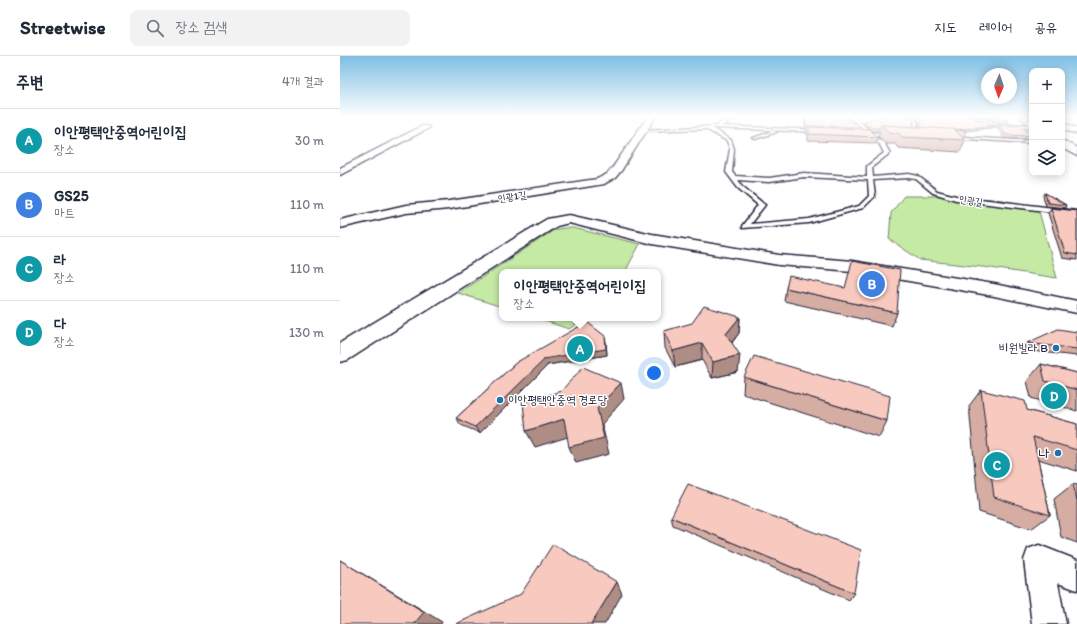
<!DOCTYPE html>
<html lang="ko">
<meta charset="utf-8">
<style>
body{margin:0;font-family:Itim,"Poor Story",sans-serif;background:#f2f2f3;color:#1f2937}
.controls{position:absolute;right:12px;top:12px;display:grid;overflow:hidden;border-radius:8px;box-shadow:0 2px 10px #0003}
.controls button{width:36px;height:36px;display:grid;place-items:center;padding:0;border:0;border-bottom:1px solid #e0e1e3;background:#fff;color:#1f2937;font:20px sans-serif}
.compass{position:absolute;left:641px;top:12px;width:36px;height:36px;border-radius:50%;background:#fff;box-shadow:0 2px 10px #0003;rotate:182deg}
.you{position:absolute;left:314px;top:317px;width:14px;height:14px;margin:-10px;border:3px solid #fff;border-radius:50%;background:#1a73e8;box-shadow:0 0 0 6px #1a73e833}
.badge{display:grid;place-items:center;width:26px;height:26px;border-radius:50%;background:#1f6fb2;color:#fff;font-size:13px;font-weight:700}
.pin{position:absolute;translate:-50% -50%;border:2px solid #fff;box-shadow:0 1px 4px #0006}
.popup{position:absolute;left:159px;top:213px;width:162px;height:52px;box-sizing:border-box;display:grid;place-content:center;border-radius:8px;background:#fff;filter:drop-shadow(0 1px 3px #0005);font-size:13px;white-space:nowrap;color:#747a83}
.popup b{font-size:15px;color:#1f2937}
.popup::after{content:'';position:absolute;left:50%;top:100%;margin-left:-8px;border:8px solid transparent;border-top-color:#fff}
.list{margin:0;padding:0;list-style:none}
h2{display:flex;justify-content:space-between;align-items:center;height:52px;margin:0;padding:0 16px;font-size:17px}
h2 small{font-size:13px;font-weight:400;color:#747a83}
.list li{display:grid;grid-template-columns:26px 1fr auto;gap:12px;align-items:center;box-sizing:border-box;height:64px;padding:0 16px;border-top:1px solid #e0e1e3}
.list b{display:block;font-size:15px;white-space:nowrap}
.list p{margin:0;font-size:13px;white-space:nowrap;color:#747a83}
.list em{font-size:13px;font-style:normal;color:#747a83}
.icon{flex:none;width:22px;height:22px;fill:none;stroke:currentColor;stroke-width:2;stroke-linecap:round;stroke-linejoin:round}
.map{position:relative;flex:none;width:737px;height:568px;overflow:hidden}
header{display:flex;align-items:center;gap:24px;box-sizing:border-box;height:56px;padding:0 20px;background:#fff;border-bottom:1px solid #e0e1e3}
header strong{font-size:19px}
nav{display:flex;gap:22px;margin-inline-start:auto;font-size:14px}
.search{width:280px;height:36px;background:#f2f2f3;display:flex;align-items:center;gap:10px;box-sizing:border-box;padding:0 14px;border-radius:8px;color:#747a83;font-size:15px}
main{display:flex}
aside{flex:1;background:#fff}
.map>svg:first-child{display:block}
.green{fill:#c5eaa4;stroke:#748670}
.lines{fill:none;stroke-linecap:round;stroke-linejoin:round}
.service-casing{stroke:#22223b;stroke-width:3}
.minor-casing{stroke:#22223b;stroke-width:3}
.tertiary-casing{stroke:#22223b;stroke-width:3}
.secondary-casing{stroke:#22223b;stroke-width:3}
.service{fill:#fff;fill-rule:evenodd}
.minor{fill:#fff;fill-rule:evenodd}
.tertiary{fill:#fff;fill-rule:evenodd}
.secondary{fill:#fff;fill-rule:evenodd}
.wall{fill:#d5ada3;stroke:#22223b}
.shaded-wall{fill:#ae8d85;stroke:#22223b}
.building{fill:#f8c9be;stroke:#22223b}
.poi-dot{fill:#1f6fb2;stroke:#fff;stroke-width:1.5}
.labels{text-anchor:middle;stroke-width:3;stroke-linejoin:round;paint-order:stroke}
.far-street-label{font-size:10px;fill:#22223b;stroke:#fff}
.poi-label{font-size:12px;fill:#22223b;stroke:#fff;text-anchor:end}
.near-poi-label{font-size:14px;fill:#22223b;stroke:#fff;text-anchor:end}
</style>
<header>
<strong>Streetwise</strong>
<div class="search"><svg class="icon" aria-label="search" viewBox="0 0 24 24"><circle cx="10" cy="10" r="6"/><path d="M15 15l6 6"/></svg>장소 검색</div>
<nav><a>지도</a><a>레이어</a><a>공유</a></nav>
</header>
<main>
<aside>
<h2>주변<small>4개 결과</small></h2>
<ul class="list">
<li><span class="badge" style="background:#0f9aa8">A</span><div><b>이안평택안중역어린이집</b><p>장소</p></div><em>30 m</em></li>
<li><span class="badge" style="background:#3f7fe0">B</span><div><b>GS25</b><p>마트</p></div><em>110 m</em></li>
<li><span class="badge" style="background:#0f9aa8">C</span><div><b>라</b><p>장소</p></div><em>110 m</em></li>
<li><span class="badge" style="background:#0f9aa8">D</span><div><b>다</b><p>장소</p></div><em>130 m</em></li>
</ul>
</aside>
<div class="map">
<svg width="737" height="568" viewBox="0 0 737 568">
<rect width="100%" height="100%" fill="#fff"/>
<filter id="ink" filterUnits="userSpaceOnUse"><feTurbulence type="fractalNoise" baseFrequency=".025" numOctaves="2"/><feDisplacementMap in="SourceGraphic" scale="8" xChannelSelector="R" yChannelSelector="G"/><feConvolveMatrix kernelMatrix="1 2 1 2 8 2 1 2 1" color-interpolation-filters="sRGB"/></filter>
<g filter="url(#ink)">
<g class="green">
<path d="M 564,140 L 613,140 L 664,144 L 699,155 L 717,222 L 651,212 L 580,204 L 549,183 L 551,157 Z"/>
<path d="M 223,172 L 233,172 L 300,188 L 285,216 L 162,216 L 162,251 L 118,237 L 214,174 Z"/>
<path d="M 196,262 L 245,262 L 229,273 Z"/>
</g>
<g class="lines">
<defs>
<g id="service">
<path d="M 395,60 L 401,60 L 381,70 L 480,74 L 482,75 L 480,76 L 372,72 L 391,84 L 394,93 L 392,116 L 395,120 L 429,122 L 464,117 L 527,121 L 527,110 L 544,97 L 540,89 L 529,79 L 518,78 L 518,76 L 525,76 L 508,60 L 513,60 L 531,76 L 554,78 L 552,79 L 534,79 L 544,87 L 550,97 L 532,111 L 533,121 L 569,118 L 578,120 L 597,135 L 616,140 L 737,155 L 737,159 L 616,144 L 593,137 L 576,123 L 569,122 L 533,124 L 535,140 L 523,152 L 469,167 L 402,172 L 402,170 L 418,149 L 398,132 L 386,116 L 390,93 L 387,85 L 366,73 L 304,75 L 302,74 L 378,70 L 378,68 ZM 464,121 L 528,124 L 529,140 L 519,150 L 469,163 L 410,168 L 425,149 L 402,130 L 398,124 L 429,126 Z"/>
<path d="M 568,60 L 572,60 L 578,67 L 577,70 L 584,80 L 580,80 L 573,70 L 575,68 Z"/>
<path d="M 628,60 L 634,60 L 660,68 L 692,69 L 692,71 C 670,72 647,72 628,60 Z"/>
<path d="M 433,75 L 437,76 L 415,83 L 413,82 Z"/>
<path d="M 608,80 L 692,85 L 692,87 L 610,82 Z"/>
</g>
<g id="minor">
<path d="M 308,60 L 316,60 L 281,115 L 275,122 L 264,128 L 109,153 L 66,157 L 0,172 L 0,164 L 66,149 L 109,145 L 257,123 L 267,118 L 273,111 Z"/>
<path d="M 82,70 L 88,70 L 89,72 L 0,119 L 0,112 Z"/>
<path d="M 699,489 L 737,504 L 737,534 L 718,527 L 726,568 L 692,568 L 684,504 L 688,493 Z"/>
</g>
<g id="tertiary">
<path d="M 679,60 L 689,60 L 692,63 L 692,70 L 689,69 Z"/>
<path d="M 722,84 L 737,92 L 737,100 L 722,92 Z"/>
<path d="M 229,159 L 312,178 L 439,199 L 512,205 L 654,228 L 737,245 L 737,257 L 654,240 L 512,215 L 439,209 L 312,188 L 229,167 L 217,170 L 8,304 L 0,306 L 0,287 L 207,163 Z"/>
</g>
<g id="secondary">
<path d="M 684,60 L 692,60 L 692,64 L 685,62 Z"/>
<path d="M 722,67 L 737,72 L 737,78 L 722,73 Z"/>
</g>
</defs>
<use href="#service" class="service-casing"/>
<use href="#minor" class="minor-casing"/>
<use href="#tertiary" class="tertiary-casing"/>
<use href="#secondary" class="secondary-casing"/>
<use href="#service" class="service"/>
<use href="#minor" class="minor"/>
<use href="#tertiary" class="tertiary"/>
<use href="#secondary" class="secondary"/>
</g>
<g class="wall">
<path d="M 464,60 L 497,60 L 521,71 L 521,73 L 538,81 L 536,87 L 468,85 L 468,78 L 466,78 L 467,72 L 465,72 Z"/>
<path d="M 574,60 L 631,60 L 656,71 L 626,75 L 623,82 L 625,84 L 620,96 L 558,92 L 555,88 L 546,88 L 538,80 L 540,75 L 532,75 L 523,67 L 524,65 L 573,68 L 575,71 L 580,71 L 579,70 L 580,67 Z"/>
<path d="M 640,60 L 659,60 L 668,64 L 667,67 L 660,67 Z"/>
<path d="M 659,69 L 692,79 L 692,83 L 664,82 L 658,72 Z"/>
<path d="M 705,137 L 726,149 L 725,152 L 706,150 L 703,140 Z"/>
<path d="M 711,152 L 737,155 L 737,204 L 722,202 L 708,157 Z"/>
<path d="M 446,232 L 557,257 L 552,270 L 444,245 Z"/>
<path d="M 400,261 L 399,277 L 392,287 L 398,316 L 372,322 L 362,304 L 335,311 L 325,292 L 324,275 Z"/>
<path d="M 737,276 L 737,300 L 682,294 L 687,287 Z"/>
<path d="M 266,286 L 267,299 L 207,309 L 207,310 L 140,377 L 121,369 L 116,362 L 177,306 Z"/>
<path d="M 701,308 L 737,317 L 737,355 L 691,342 L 687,325 Z"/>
<path d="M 404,321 L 547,365 L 539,381 L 403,338 Z"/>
<path d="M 641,334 L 687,354 L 737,368 L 737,415 L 698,403 L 710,459 L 691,473 L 639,456 L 629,350 Z"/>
<path d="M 733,428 L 737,429 L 737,487 L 721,481 L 714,443 Z"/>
<path d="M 331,461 L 514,537 L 509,544 L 333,469 Z"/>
</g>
<g class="shaded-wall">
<path d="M 657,69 L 656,71 L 626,75 L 611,74 Z"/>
<path d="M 400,261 L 399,277 L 385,295 L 386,278 Z"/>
<path d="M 265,280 L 266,286 L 267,299 L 207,309 L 207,310 L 140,377 L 135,371 L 203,303 Z"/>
<path d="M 362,287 L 362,304 L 335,311 L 333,295 Z"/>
<path d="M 400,299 L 398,316 L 372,322 L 373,306 Z"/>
<path d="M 281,327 L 284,343 L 262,368 L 269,398 L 236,407 L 229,391 L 257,352 Z"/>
<path d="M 224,363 L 231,380 L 195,391 L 186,375 Z"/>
<path d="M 0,504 L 102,566 L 101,568 L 74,568 Z"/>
<path d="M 277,526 L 282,538 L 265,568 L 251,568 Z"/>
</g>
<g class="building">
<path d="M 465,60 L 497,60 L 514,67 L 516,67 L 521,71 L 466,70 Z"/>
<path d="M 543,60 L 569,60 L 574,65 L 573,68 L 575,71 L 541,69 L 540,72 L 532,72 L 524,65 Z"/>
<path d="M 577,60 L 631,60 L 636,63 L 657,69 L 613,74 L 583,72 L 580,68 L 581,64 Z"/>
<path d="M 649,60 L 659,60 L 668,64 L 661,64 Z"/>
<path d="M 541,69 L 626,74 L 615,74 L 625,84 L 562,81 L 558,77 L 549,76 Z"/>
<path d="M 659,69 L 680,70 L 692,79 L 692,80 L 666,79 Z"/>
<path d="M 467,71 L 529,73 L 538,81 L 469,78 L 469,71 Z"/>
<path d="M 705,137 L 726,149 L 708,147 Z"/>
<path d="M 711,152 L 737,155 L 737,199 L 725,197 Z"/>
<path d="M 512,205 L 560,214 L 557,257 L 446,232 L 449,220 L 505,232 Z"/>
<path d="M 364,250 L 400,261 L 386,278 L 400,299 L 373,306 L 362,287 L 333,295 L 324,275 L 352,267 Z"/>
<path d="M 247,266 L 265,280 L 266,293 L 203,303 L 204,304 L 135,371 L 116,362 L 177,306 Z"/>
<path d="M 718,273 L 737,276 L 737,293 L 687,287 Z"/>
<path d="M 414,300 L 550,340 L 547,365 L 404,321 Z"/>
<path d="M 701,308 L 737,317 L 737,334 L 705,325 Z"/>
<path d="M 243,311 L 281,327 L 257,352 L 264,382 L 229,391 L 224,363 L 186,375 L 183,347 L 221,335 Z"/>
<path d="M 641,334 L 685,345 L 687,354 L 737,368 L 737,394 L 693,381 L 710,459 L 654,441 Z"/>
<path d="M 348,428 L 521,494 L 514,537 L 331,461 Z"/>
<path d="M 733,428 L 737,429 L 737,444 Z"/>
<path d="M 213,488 L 277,526 L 251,568 L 116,568 L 181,538 Z"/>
<path d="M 0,504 L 84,556 L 74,568 L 0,568 Z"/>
</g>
</g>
<linearGradient id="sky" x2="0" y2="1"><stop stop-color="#7ebfe4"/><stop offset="0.43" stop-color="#fff"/><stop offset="1" stop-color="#fff" stop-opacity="0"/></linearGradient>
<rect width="737" height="140" fill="url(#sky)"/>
<g class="poi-dot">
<circle cx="716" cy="292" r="4"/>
<circle cx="160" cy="344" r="4"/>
<circle cx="718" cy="397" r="4"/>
</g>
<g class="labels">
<g class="far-street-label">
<text transform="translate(172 140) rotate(-8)" y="4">인광1길</text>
<text transform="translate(631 144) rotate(9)" y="4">인광길</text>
</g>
<g class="poi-label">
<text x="708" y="296">비원빌라 B</text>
<text x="168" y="348" text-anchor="start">이안평택안중역 경로당</text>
</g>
<g class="near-poi-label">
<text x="710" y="402">나</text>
</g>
</g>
</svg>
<div class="controls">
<button>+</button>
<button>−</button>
<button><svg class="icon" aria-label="layers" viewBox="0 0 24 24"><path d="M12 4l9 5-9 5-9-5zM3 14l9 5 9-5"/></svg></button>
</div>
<svg class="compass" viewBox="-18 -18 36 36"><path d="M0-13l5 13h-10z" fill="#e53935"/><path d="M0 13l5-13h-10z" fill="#747a83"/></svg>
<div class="you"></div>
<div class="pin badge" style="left:240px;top:293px;background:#0f9aa8">A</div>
<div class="popup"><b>이안평택안중역어린이집</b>장소</div>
<div class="pin badge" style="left:532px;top:228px;background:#3f7fe0">B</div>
<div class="pin badge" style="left:657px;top:409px;background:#0f9aa8">C</div>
<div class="pin badge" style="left:714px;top:340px;background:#0f9aa8">D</div>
</div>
</main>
